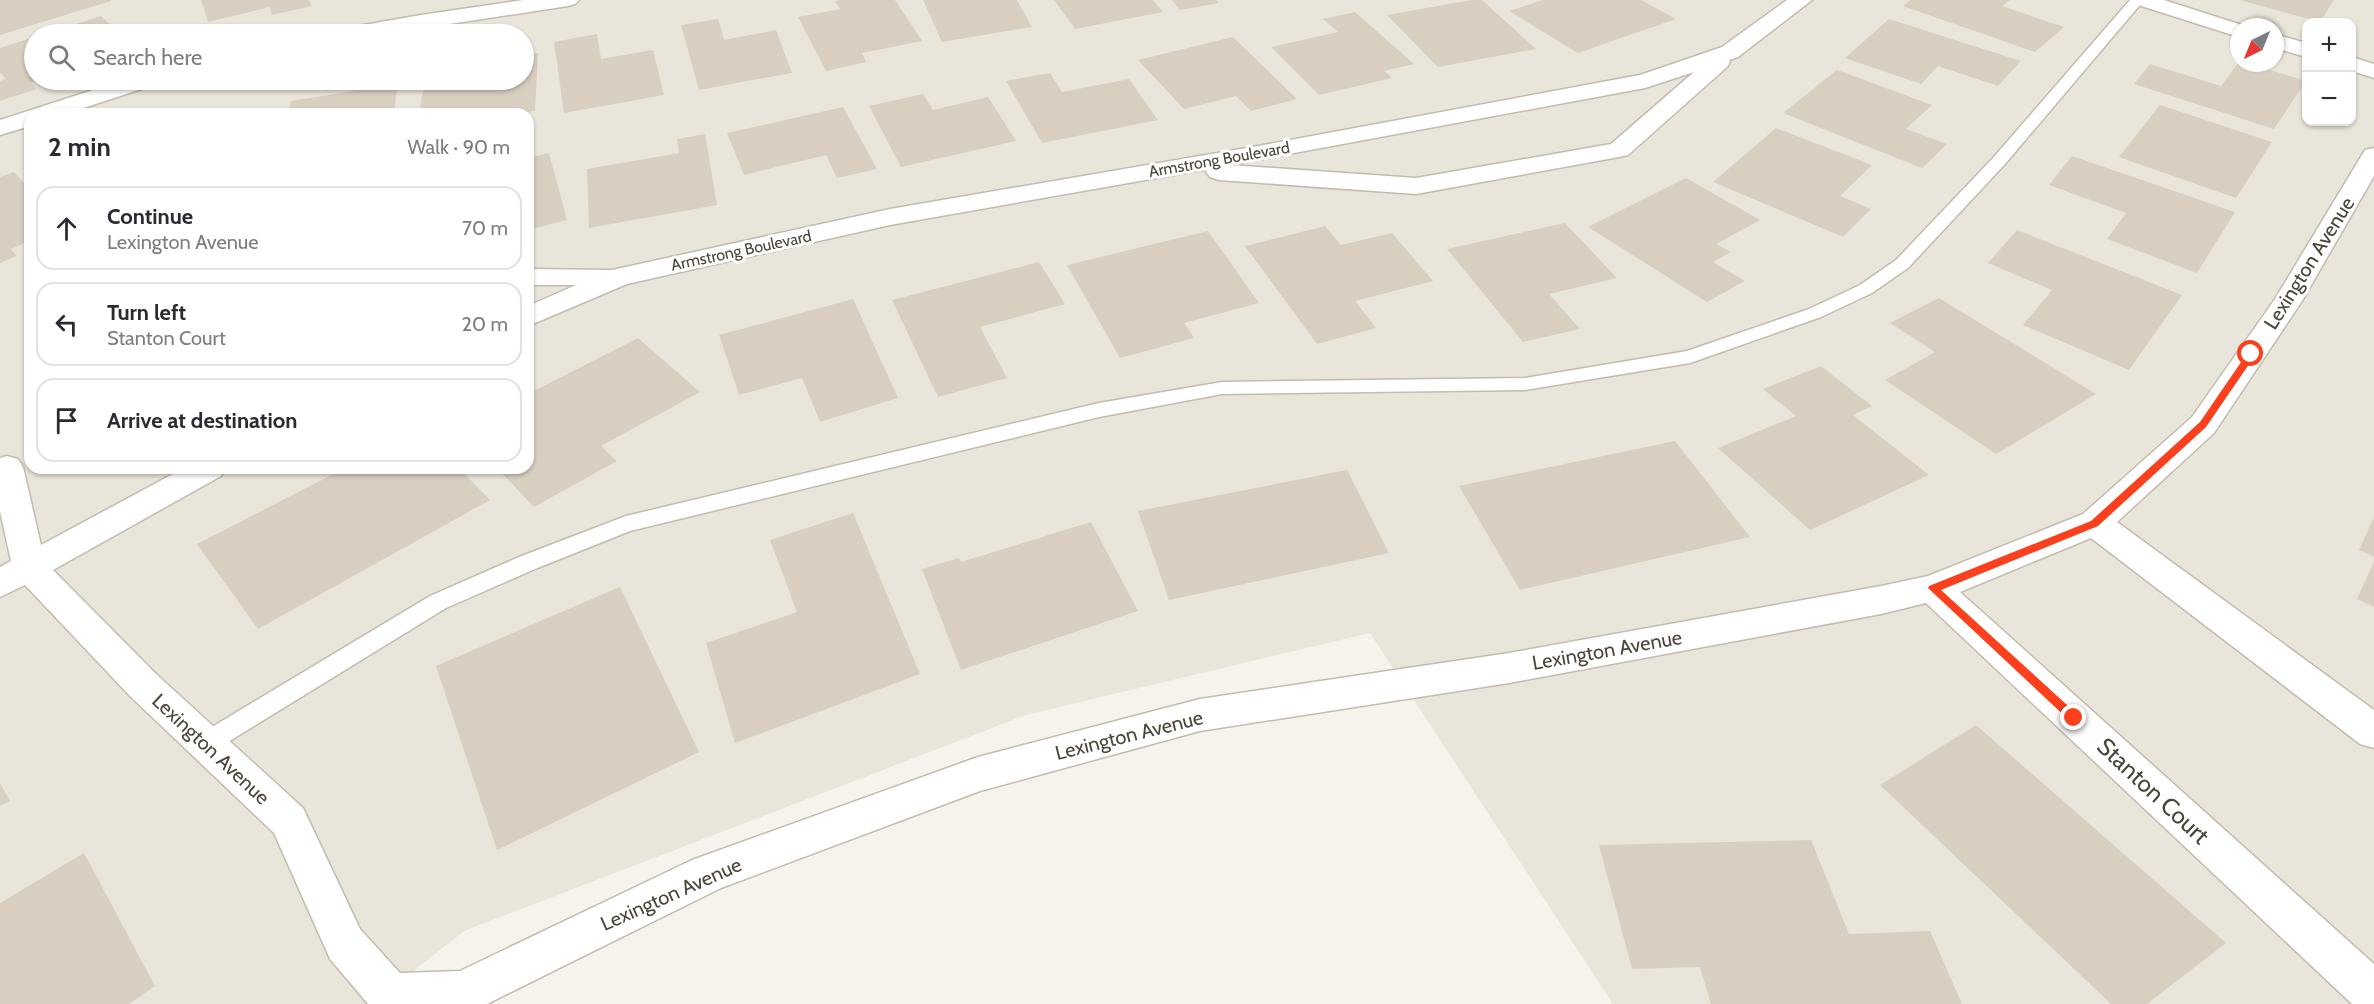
<!DOCTYPE html>
<meta charset="utf-8">
<style>
body{margin:0;font-family:Cabin,sans-serif;background:#f7f7f7;color:#2b2b33}
.controls{position:absolute;right:18px;top:18px;display:grid;overflow:hidden;border-radius:12px;box-shadow:0 2px 4px #0004}
.controls button{width:54px;height:54px;display:grid;place-items:center;padding:0;border:0;border-bottom:2px solid #e1e1e2;background:#fff;color:#2b2b33;font:30px sans-serif}
.compass{position:absolute;left:2230px;top:18px;width:54px;height:54px;border-radius:50%;background:#fff;box-shadow:0 2px 4px #0004;rotate:223deg}
.stop{position:absolute;width:18px;height:18px;margin:-14px;border:4px solid #fc3f1d;border-radius:50%;background:#fff}
.stop.end{background:#fc3f1d;border-color:#fff;box-shadow:0 2px 6px #0008}
.list{margin:0;padding:0;list-style:none}
h2{display:flex;justify-content:space-between;align-items:center;height:78px;margin:0;padding:0 24px;font-size:26px}
h2 small{font-size:20px;font-weight:400;color:#7c7c81}
.list li{display:grid;grid-template-columns:39px 1fr auto;gap:18px;align-items:center;box-sizing:border-box;height:84px;margin:0 12px 12px;padding:0 12px;border:2px solid #e1e1e2;border-radius:18px}
.list b{display:block;font-size:22px;white-space:nowrap}
.list p{margin:0;font-size:20px;white-space:nowrap;color:#7c7c81}
.list em{font-size:20px;font-style:normal;color:#7c7c81}
.icon{flex:none;width:33px;height:33px;fill:none;stroke:currentColor;stroke-width:2;stroke-linecap:round;stroke-linejoin:round}
.map{position:relative;flex:none;width:2374px;height:1004px;overflow:hidden}
.search{position:absolute;background:#fff;box-shadow:0 2px 4px #0004;left:24px;top:24px;width:510px;height:66px;display:flex;align-items:center;gap:15px;box-sizing:border-box;padding:0 21px;border-radius:33px;color:#7c7c81;font-size:22px}
.panel{position:absolute;background:#fff;box-shadow:0 2px 4px #0004;left:24px;top:108px;width:510px;height:366px;border-radius:18px}
.map>svg:first-child{display:block}
.residential{fill:#eae5da;fill-rule:evenodd}
.building{fill:#d8cfc1}
.lines{fill:none;stroke-linecap:round;stroke-linejoin:round}
.lane-casing{stroke:#c2bbae;stroke-width:3}
.street-casing{stroke:#c2bbae;stroke-width:3}
.lane{fill:#fff;fill-rule:evenodd}
.street{fill:#fff;fill-rule:evenodd}
.route{fill:#fc3f1d}
.labels{text-anchor:middle;stroke-width:6;stroke-linejoin:round;paint-order:stroke}
.far-street-label{font-size:16px;fill:#4b4439;stroke:#fff}
.street-label{font-size:20px;fill:#4b4439;stroke:#fff}
.near-street-label{font-size:24px;fill:#4b4439;stroke:#fff}
</style>
<div class="map">
<svg width="2374" height="1004" viewBox="0 0 2374 1004">
<rect width="100%" height="100%" fill="#f6f3ec"/>
<path class="residential" d="M 0,0 L 2374,0 L 2374,1004 L 1613,1004 L 1370,633 L 1026,715 L 464,931 L 372,1004 L 0,1004 ZM 2306,22 L 2352,22 L 2352,122 L 2306,122 ZM 2239,27 L 2275,27 L 2275,63 L 2239,63 ZM 34,34 L 524,34 L 524,80 L 34,80 ZM 30,114 L 528,114 L 528,468 L 30,468 Z"/>
<g class="building">
<path d="M 0,0 L 111,0 L 111,1 L 0,35 Z"/>
<path d="M 201,0 L 309,0 L 312,6 L 272,15 L 270,7 L 208,22 Z"/>
<path d="M 839,0 L 895,0 L 922,41 L 862,53 L 866,62 L 826,71 L 798,17 L 840,9 L 835,1 Z"/>
<path d="M 923,0 L 1017,0 L 1032,27 L 942,42 Z"/>
<path d="M 1054,0 L 1153,0 L 1163,12 L 1075,29 Z"/>
<path d="M 1172,0 L 1216,0 L 1219,3 L 1180,10 Z"/>
<path d="M 1472,0 L 1482,0 L 1536,49 L 1438,67 L 1387,15 Z"/>
<path d="M 1543,0 L 1641,0 L 1676,19 L 1578,53 L 1509,11 Z"/>
<path d="M 1911,0 L 2010,0 L 2002,6 L 2064,27 L 2035,52 L 1903,6 Z"/>
<path d="M 2240,0 L 2334,0 L 2320,22 Z"/>
<path d="M 1355,12 L 1414,64 L 1384,71 L 1392,78 L 1319,95 L 1271,47 L 1338,32 L 1323,19 Z"/>
<path d="M 101,16 L 120,34 L 44,34 Z"/>
<path d="M 718,19 L 724,40 L 776,30 L 792,73 L 699,90 L 681,25 Z"/>
<path d="M 1889,19 L 2021,61 L 1998,86 L 1938,66 L 1921,84 L 1845,58 Z"/>
<path d="M 597,34 L 601,59 L 653,50 L 664,95 L 564,113 L 554,42 Z"/>
<path d="M 34,37 L 34,80 L 40,80 L 31,83 L 37,89 L 0,101 L 0,81 L 6,79 L 0,72 L 0,48 Z"/>
<path d="M 1233,37 L 1297,99 L 1251,111 L 1236,96 L 1184,109 L 1138,60 Z"/>
<path d="M 538,53 L 535,111 L 513,114 L 419,114 L 425,80 L 524,80 L 524,55 Z"/>
<path d="M 2238,63 L 2248,63 L 2306,81 L 2274,129 L 2134,84 L 2150,64 L 2221,86 Z"/>
<path d="M 1837,70 L 1932,105 L 1906,129 L 1947,144 L 1922,168 L 1783,113 Z"/>
<path d="M 1050,73 L 1062,92 L 1129,79 L 1158,120 L 1042,143 L 1006,81 Z"/>
<path d="M 356,80 L 398,80 L 394,114 L 288,114 L 291,101 L 354,91 Z"/>
<path d="M 923,94 L 933,110 L 988,97 L 1016,141 L 901,167 L 869,106 Z"/>
<path d="M 2160,105 L 2272,142 L 2236,198 L 2119,157 Z"/>
<path d="M 843,107 L 877,169 L 837,178 L 826,155 L 744,175 L 727,133 Z"/>
<path d="M 1776,128 L 1872,165 L 1840,196 L 1871,209 L 1843,237 L 1713,182 Z"/>
<path d="M 705,134 L 717,205 L 589,228 L 587,169 L 679,153 L 677,139 Z"/>
<path d="M 549,153 L 567,220 L 528,230 L 528,158 Z"/>
<path d="M 2072,156 L 2235,212 L 2197,273 L 2107,239 L 2126,213 L 2049,185 Z"/>
<path d="M 14,172 L 30,190 L 30,241 L 11,249 L 17,256 L 0,263 L 0,177 Z"/>
<path d="M 1686,178 L 1760,220 L 1716,244 L 1731,252 L 1713,262 L 1745,281 L 1707,302 L 1588,227 Z"/>
<path d="M 1565,223 L 1617,278 L 1549,294 L 1580,329 L 1523,342 L 1447,249 Z"/>
<path d="M 1325,226 L 1341,245 L 1392,233 L 1433,281 L 1355,301 L 1376,328 L 1317,344 L 1245,246 Z"/>
<path d="M 2017,230 L 2182,295 L 2129,370 L 2023,325 L 2052,290 L 1988,263 Z"/>
<path d="M 1208,231 L 1259,303 L 1184,323 L 1194,338 L 1120,358 L 1067,265 Z"/>
<path d="M 1039,262 L 1065,304 L 980,327 L 1007,378 L 938,397 L 892,300 Z"/>
<path d="M 1939,298 L 2096,394 L 1996,454 L 1885,380 L 1935,352 L 1890,323 Z"/>
<path d="M 853,299 L 898,398 L 820,422 L 802,378 L 739,395 L 719,335 Z"/>
<path d="M 638,338 L 700,392 L 601,446 L 617,461 L 534,507 L 497,468 L 528,468 L 528,394 Z"/>
<path d="M 1821,366 L 1872,406 L 1853,415 L 1929,475 L 1810,530 L 1718,448 L 1796,416 L 1763,389 Z"/>
<path d="M 1675,441 L 1750,537 L 1520,590 L 1459,486 Z"/>
<path d="M 345,468 L 459,468 L 490,500 L 258,629 L 197,544 Z"/>
<path d="M 1347,470 L 1389,553 L 1169,600 L 1138,511 Z"/>
<path d="M 853,513 L 920,674 L 735,743 L 706,643 L 797,612 L 770,540 Z"/>
<path d="M 2374,517 L 2374,557 L 2359,550 Z"/>
<path d="M 1091,522 L 1138,611 L 961,670 L 922,569 L 959,558 L 961,562 Z"/>
<path d="M 2374,562 L 2374,607 L 2357,599 Z"/>
<path d="M 620,587 L 699,752 L 497,850 L 436,666 Z"/>
<path d="M 1976,725 L 2226,943 L 2147,1004 L 2111,1004 L 1880,785 Z"/>
<path d="M 0,783 L 10,801 L 0,806 Z"/>
<path d="M 1811,840 L 1849,934 L 1930,931 L 1962,1004 L 1711,1004 L 1700,967 L 1632,969 L 1599,845 Z"/>
<path d="M 84,853 L 155,986 L 129,1004 L 0,1004 L 0,903 Z"/>
</g>
<g class="lines">
<defs>
<path id="lane" d="M 2130,0 L 2144,0 L 2005,164 L 1908,268 L 1872,293 L 1821,317 L 1690,363 L 1525,390 L 1222,394 L 1099,417 L 630,531 L 535,569 L 446,608 L 215,750 L 206,754 L 197,750 L 194,743 L 197,736 L 430,596 L 519,557 L 626,516 L 1099,403 L 1222,382 L 1525,378 L 1687,351 L 1809,309 L 1860,285 L 1896,260 L 1993,158 Z"/>
<g id="street">
<path d="M 523,0 L 579,0 L 575,4 L 568,6 L 384,34 L 341,34 L 344,29 L 352,27 L 421,15 Z"/>
<path d="M 1787,0 L 1812,0 L 1738,57 L 1729,60 L 1730,62 L 1727,67 L 1628,155 L 1619,157 L 1416,194 L 1219,180 L 1210,177 L 1206,172 L 1208,169 L 890,225 L 627,284 L 528,326 L 528,306 L 576,285 L 528,285 L 528,269 L 612,270 L 890,209 L 1258,146 L 1640,75 L 1722,47 ZM 1694,72 L 1611,144 L 1416,178 L 1230,165 L 1645,88 Z"/>
<path d="M 2131,0 L 2164,0 L 2248,27 L 2239,27 L 2239,37 L 2135,4 Z"/>
<path d="M 2275,34 L 2306,43 L 2306,57 L 2275,48 Z"/>
<path d="M 2352,57 L 2374,64 L 2374,78 L 2352,71 Z"/>
<path d="M 124,80 L 157,80 L 154,85 L 65,114 L 30,114 L 30,126 L 0,135 L 0,120 Z"/>
<path d="M 2374,148 L 2374,176 L 2302,301 L 2214,433 L 2117,522 L 2374,710 L 2374,748 L 2360,744 L 2091,538 L 1960,592 L 2374,964 L 2374,1004 L 2352,1004 L 1926,603 L 1881,614 L 1509,683 L 1200,731 L 980,791 L 721,888 L 487,1004 L 368,1004 L 330,959 L 274,833 L 130,696 L 25,585 L 0,597 L 0,567 L 11,561 L 0,511 L 0,458 L 7,456 L 18,459 L 23,467 L 41,545 L 184,468 L 226,468 L 221,476 L 53,570 L 156,674 L 303,808 L 360,929 L 400,973 L 460,971 L 692,860 L 978,757 L 1200,699 L 1509,653 L 1881,586 L 1928,576 L 2083,514 L 2192,417 L 2275,299 L 2362,155 L 2365,150 Z"/>
</g>
</defs>
<use href="#lane" class="lane-casing"/>
<use href="#street" class="street-casing"/>
<use href="#lane" class="lane"/>
<use href="#street" class="street"/>
</g>
<path class="route" d="M 2248,352 L 2256,354 L 2206,427 L 2098,526 L 1941,590 L 2078,715 L 2078,721 L 2070,721 L 1928,588 L 1929,586 L 2091,521 L 2200,422 Z"/>
<g class="labels">
<g class="far-street-label">
<text transform="translate(1219 159) rotate(-10)" y="6">Armstrong Boulevard</text>
<text transform="translate(741 250) rotate(-12)" y="6">Armstrong Boulevard</text>
</g>
<g class="street-label">
<text transform="translate(2309 263) rotate(-58)" y="7">Lexington Avenue</text>
<text transform="translate(1607 650) rotate(-10)" y="7">Lexington Avenue</text>
<text transform="translate(1129 735) rotate(-14)" y="7">Lexington Avenue</text>
<text transform="translate(211 749) rotate(43)" y="7">Lexington Avenue</text>
<text transform="translate(671 894) rotate(-24)" y="7">Lexington Avenue</text>
</g>
<g class="near-street-label">
<text transform="translate(2153 791) rotate(43)" y="8">Stanton Court</text>
</g>
</g>
</svg>
<div class="controls">
<button>+</button>
<button>−</button>
</div>
<svg class="compass" viewBox="-18 -18 36 36"><path d="M0-13l5 13h-10z" fill="#e53935"/><path d="M0 13l5-13h-10z" fill="#7c7c81"/></svg>
<div class="stop" style="left:2251px;top:354px"></div>
<div class="stop end" style="left:2074px;top:718px"></div>
<div class="search"><svg class="icon" aria-label="search" viewBox="0 0 24 24"><circle cx="10" cy="10" r="6"/><path d="M15 15l6 6"/></svg>Search here</div>
<section class="panel">
<h2>2 min<small>Walk · 90 m</small></h2>
<ul class="list">
<li><svg class="icon" aria-label="ahead" viewBox="0 0 24 24"><path d="M12 20V5M6 11l6-6 6 6"/></svg><div><b>Continue</b><p>Lexington Avenue</p></div><em>70 m</em></li>
<li><svg class="icon" aria-label="left" viewBox="0 0 24 24"><path d="M17 20v-9H6M10 6l-5 5 5 5"/></svg><div><b>Turn left</b><p>Stanton Court</p></div><em>20 m</em></li>
<li><svg class="icon" aria-label="arrive" viewBox="0 0 24 24"><path d="M6 21V4h12l-3 4 3 4H6"/></svg><div><b>Arrive at destination</b></div></li>
</ul>
</section>
</div>
